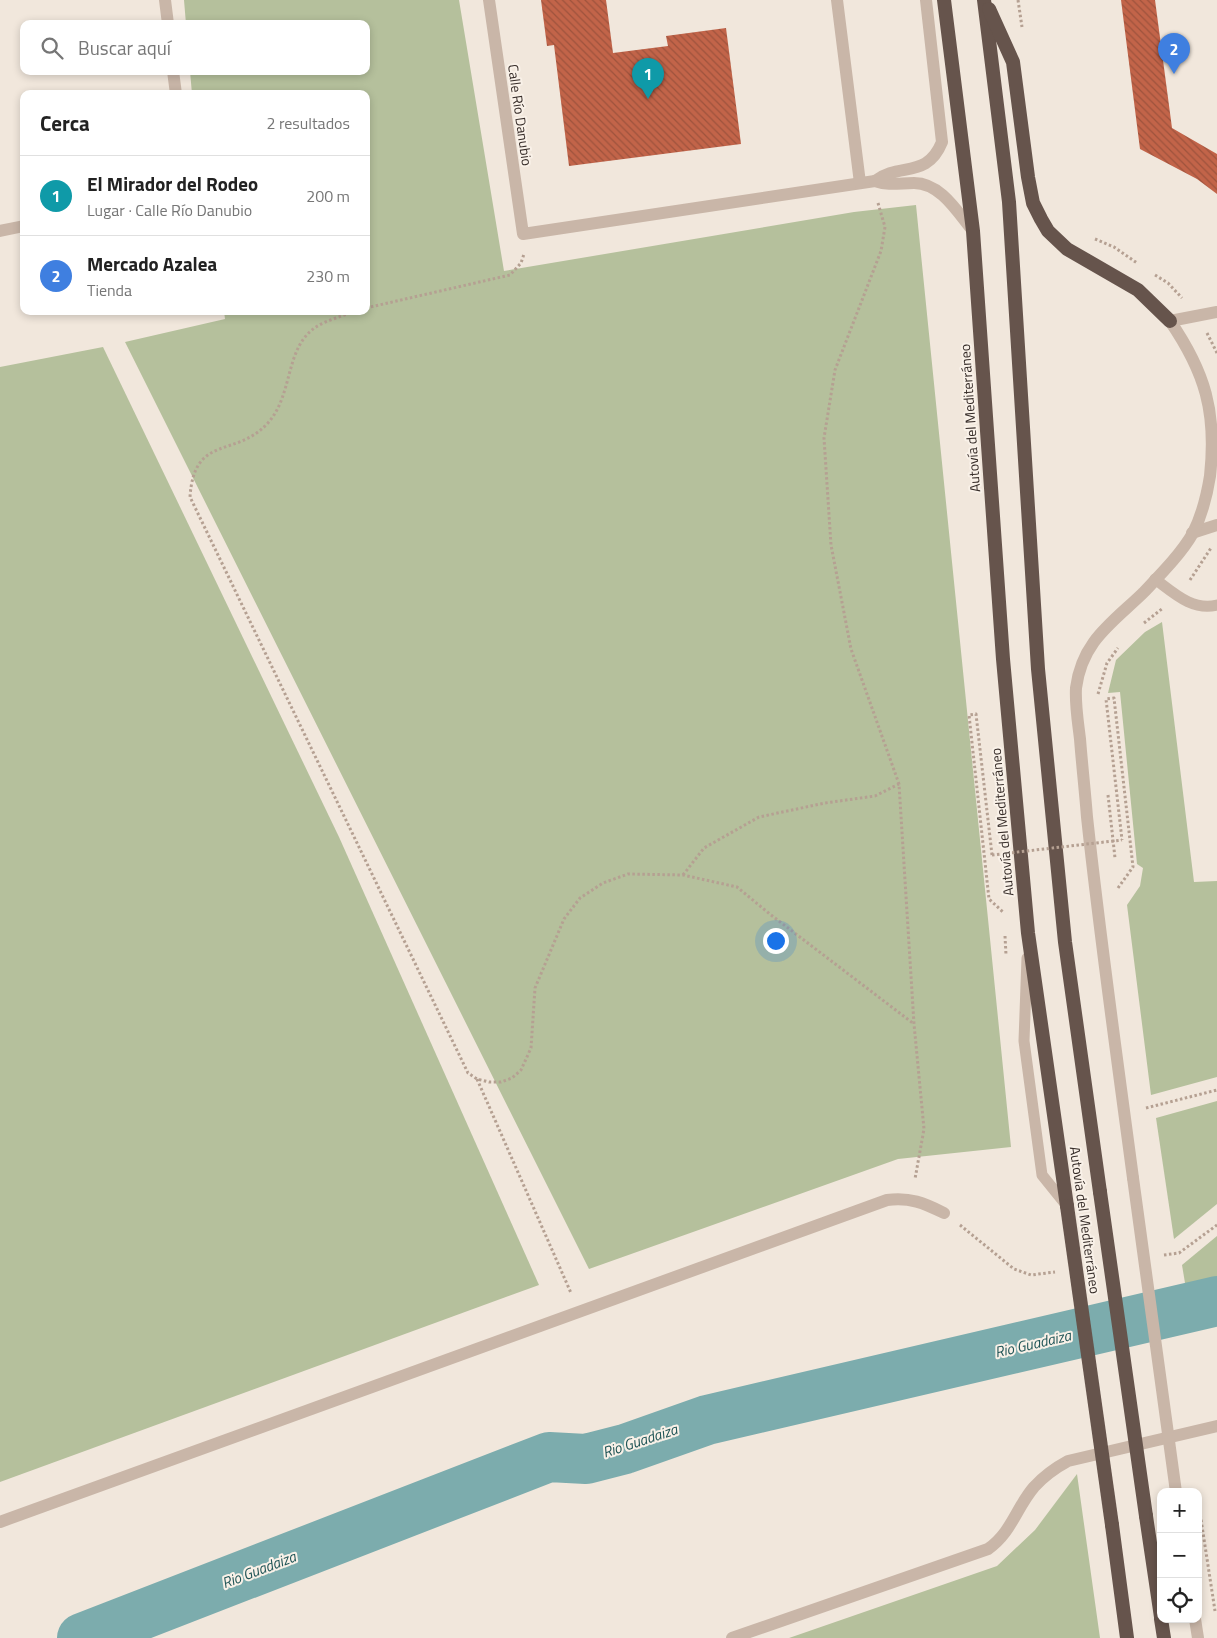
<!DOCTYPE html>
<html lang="es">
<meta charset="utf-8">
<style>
body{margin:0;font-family:"Titillium Web",sans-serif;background:#f6f6f6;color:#222}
.controls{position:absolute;right:15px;bottom:15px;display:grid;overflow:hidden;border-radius:10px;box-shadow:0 2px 8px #0003}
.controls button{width:45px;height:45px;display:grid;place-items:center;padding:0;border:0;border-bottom:1px solid #e0e0e0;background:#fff;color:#222;font:25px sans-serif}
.you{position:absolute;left:775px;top:940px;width:18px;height:18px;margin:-12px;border:4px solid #fff;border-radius:50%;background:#1a73e8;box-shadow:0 0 0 8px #1a73e833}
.badge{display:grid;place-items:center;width:32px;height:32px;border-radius:50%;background:#0b8043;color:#fff;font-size:16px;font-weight:700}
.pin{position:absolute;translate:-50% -41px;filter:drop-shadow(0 1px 2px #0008)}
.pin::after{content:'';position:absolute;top:26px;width:18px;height:15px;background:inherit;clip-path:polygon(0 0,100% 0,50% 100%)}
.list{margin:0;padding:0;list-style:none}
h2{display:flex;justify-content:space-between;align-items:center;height:65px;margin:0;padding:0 20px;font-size:21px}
h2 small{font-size:16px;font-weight:400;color:#767676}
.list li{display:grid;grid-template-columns:32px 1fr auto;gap:15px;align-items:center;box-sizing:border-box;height:80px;padding:0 20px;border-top:1px solid #e0e0e0}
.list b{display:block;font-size:19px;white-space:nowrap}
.list p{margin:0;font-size:16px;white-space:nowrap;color:#767676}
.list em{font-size:16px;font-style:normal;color:#767676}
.icon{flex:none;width:28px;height:28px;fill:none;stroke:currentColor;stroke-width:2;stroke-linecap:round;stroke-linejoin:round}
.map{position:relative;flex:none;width:1217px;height:1638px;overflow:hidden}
.search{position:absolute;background:#fff;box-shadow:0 2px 8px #0003;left:20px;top:20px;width:350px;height:55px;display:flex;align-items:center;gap:12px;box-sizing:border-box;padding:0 18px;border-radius:10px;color:#767676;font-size:19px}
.panel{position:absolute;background:#fff;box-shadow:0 2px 8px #0003;left:20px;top:90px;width:350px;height:225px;border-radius:10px}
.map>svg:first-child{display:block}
.green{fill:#b5c09c}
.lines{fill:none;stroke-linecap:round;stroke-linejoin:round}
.river{stroke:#7cacad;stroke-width:50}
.building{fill:url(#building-back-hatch)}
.path{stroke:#b5a092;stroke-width:3;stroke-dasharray:2.5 2.5;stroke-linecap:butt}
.service{stroke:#c9b6a8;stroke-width:11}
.pedestrian{stroke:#c9b6a8;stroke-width:12}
.minor{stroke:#c9b6a8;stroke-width:12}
.tertiary{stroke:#c9b6a8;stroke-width:12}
.trunk{stroke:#66544c;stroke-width:14}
.path-bridge{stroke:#b5a092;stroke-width:3;stroke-dasharray:2.5 2.5;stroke-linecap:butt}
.tertiary-bridge{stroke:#c9b6a8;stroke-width:12}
.trunk-bridge{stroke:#66544c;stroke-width:14}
.labels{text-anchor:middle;stroke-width:4;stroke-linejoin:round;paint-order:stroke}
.street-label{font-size:14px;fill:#362c28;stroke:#f9f1e8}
.water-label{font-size:15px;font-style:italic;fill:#1f5456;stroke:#f9f1e8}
</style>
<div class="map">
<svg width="1217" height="1638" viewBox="0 0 1217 1638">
<defs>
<pattern id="building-back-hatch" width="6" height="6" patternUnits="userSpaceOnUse" patternTransform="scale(1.25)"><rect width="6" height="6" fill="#c26449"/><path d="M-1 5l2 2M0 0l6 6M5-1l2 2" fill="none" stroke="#9e533d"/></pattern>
</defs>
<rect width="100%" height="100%" fill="#f1e7dc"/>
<g class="green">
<path d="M 184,0 L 459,0 L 504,271 L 854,212 L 916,205 L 1011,1147 L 898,1159 L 589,1269 L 125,342 L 225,319 L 224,311 L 366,311 L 366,94 L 192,94 L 190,71 L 366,71 L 366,24 L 186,24 Z"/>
<path d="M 103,347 L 339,837 L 539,1285 L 0,1482 L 0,367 Z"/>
<path d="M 1162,622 L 1194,882 L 1217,881 L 1217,1077 L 1151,1095 L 1127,905 L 1140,886 L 1143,868 L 1137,864 L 1120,692 L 1108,693 L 1116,660 L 1145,632 Z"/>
<path d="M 1217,1101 L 1217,1204 L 1174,1239 L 1156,1118 Z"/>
<path d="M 1217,1236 L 1217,1288 L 1187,1295 L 1182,1265 Z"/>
<path d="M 1077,1474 L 1100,1638 L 789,1638 L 997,1566 L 1035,1530 Z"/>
</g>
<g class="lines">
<path class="river" d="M 82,1638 L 549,1457 L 586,1459 L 625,1449 L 707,1420 L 1217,1301"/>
</g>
<g class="building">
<path d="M 541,0 L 606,0 L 613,53 L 668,46 L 666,36 L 726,28 L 741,144 L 569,166 L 554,45 L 547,46 Z"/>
<path d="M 1121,0 L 1155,0 L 1172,128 L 1217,154 L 1217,194 L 1197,179 L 1140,149 Z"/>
</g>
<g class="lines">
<g class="path">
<path d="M 1018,0 L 1022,27"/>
<path d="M 878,203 L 885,227 L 881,251 L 835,370 L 824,438 L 831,545 L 851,649 L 899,784 L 914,1024 L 924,1129 L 915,1179"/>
<path d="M 1095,239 L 1114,247 L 1137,263"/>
<path d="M 1155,275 L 1168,283 L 1182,298"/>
<path d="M 366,308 L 510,275 L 521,263 L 524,254"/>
<path d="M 355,311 C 343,316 327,320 316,327 C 284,348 294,395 267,424 C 235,458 194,434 190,497 L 468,1073 L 477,1079 L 489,1082 L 501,1082 L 512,1078 L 521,1070 L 531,1048 L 535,988 L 564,919 L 580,898 L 603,883 L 628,874 L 683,875 L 737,887 L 771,915 L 914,1024"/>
<path d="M 1207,333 L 1217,353"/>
<path d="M 1190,580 L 1211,548"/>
<path d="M 1144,623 L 1163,608"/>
<path d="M 1098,694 L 1107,663 L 1118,648"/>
<path d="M 1108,795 L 1115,858"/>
<path d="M 992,855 L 976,714 L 969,715 L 989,899 L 1003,912"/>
<path d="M 683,875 L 704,848 L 759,817 L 825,803 L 875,796 L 899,784"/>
<path d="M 1118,888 L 1133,867 L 1114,698 L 1106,699 L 1122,840"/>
<path d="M 1005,936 L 1006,955"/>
<path d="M 477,1079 L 571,1293"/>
<path d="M 1146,1108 L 1217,1090"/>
<path d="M 960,1225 L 1014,1269 L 1031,1275 L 1055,1272"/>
<path d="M 1164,1255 L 1179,1253 L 1217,1225"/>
<path d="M 1198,1500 L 1215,1611"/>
</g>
<g class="service">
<path d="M 1155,579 C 1174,593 1192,611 1217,605"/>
<path d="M 1027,958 L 1024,1041 L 1042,1175 L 1067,1206"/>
</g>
<path class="pedestrian" d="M 0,1522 L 887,1200 C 910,1197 924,1203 944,1213"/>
<g class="minor">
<path d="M 165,0 L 168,24"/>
<path d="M 489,0 L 523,234 L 875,181 C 889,186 900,183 914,183 C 941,183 958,213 973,231"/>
<path d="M 837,0 L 860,183"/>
<path d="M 173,71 L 176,94"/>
<path d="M 875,181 C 900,162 927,179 942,142 L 926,0"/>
<path d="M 0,231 L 24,226"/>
<path d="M 1170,321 L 1217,312"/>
<path d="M 1192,533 L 1217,525"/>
<path d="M 732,1638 L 988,1549 C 1012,1532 1016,1508 1034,1487 C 1044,1476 1055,1468 1068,1461 L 1217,1426"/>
</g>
<g class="tertiary">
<path d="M 1133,1178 C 1117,1058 1100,938 1087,817 C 1085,791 1082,765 1080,739 C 1078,722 1075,705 1076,688 C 1082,641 1112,623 1143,593 C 1160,575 1181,554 1193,533 C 1202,515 1207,495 1210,476 C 1217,412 1205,372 1170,321"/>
<path d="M 1195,1619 L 1198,1638"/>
</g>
<g class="trunk">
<path d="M 944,0 L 973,231 L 1003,659 L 1028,933 L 1067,1206"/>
<path d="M 984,0 L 1009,202 L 1038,669 L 1065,942 L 1100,1192"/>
<path d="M 989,9 L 1013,62 L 1028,177 L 1033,203 L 1041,219 L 1048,231 L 1067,249 L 1138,290 L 1170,321"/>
<path d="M 1146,1516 L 1161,1617"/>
<path d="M 1112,1525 L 1127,1638"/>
<path d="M 1161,1619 L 1164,1638"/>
</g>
<path class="path-bridge" d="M 992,855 L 1122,840"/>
<path class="tertiary-bridge" d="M 1133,1178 L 1176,1492"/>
<g class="trunk-bridge">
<path d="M 1100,1192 L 1146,1516"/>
<path d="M 1067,1206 L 1112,1525"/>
</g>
</g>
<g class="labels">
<g class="street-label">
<text transform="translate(520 115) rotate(82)" y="5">Calle Río Danubio</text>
<text transform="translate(970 418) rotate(-94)" y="5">Autovía del Mediterráneo</text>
<text transform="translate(1002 822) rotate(-95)" y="5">Autovía del Mediterráneo</text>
<text transform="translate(1085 1220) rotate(82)" y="5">Autovía del Mediterráneo</text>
</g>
<g class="water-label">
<text transform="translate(1033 1344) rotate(-13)" y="5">Rio Guadaiza</text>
<text transform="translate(640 1441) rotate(-18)" y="5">Rio Guadaiza</text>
<text transform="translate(259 1570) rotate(-21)" y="5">Rio Guadaiza</text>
</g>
</g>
</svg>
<div class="controls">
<button>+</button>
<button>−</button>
<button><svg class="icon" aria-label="locate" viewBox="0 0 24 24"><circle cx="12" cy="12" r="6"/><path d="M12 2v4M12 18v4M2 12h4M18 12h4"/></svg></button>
</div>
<div class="you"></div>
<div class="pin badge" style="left:648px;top:99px;background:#0f9aa8">1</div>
<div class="pin badge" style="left:1174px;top:74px;background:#3f7fe0">2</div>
<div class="search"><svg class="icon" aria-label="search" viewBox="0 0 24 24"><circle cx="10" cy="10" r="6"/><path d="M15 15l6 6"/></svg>Buscar aquí</div>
<section class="panel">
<h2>Cerca<small>2 resultados</small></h2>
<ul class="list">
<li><span class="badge" style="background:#0f9aa8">1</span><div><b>El Mirador del Rodeo</b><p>Lugar · Calle Río Danubio</p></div><em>200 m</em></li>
<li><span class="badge" style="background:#3f7fe0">2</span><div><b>Mercado Azalea</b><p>Tienda</p></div><em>230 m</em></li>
</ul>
</section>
</div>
